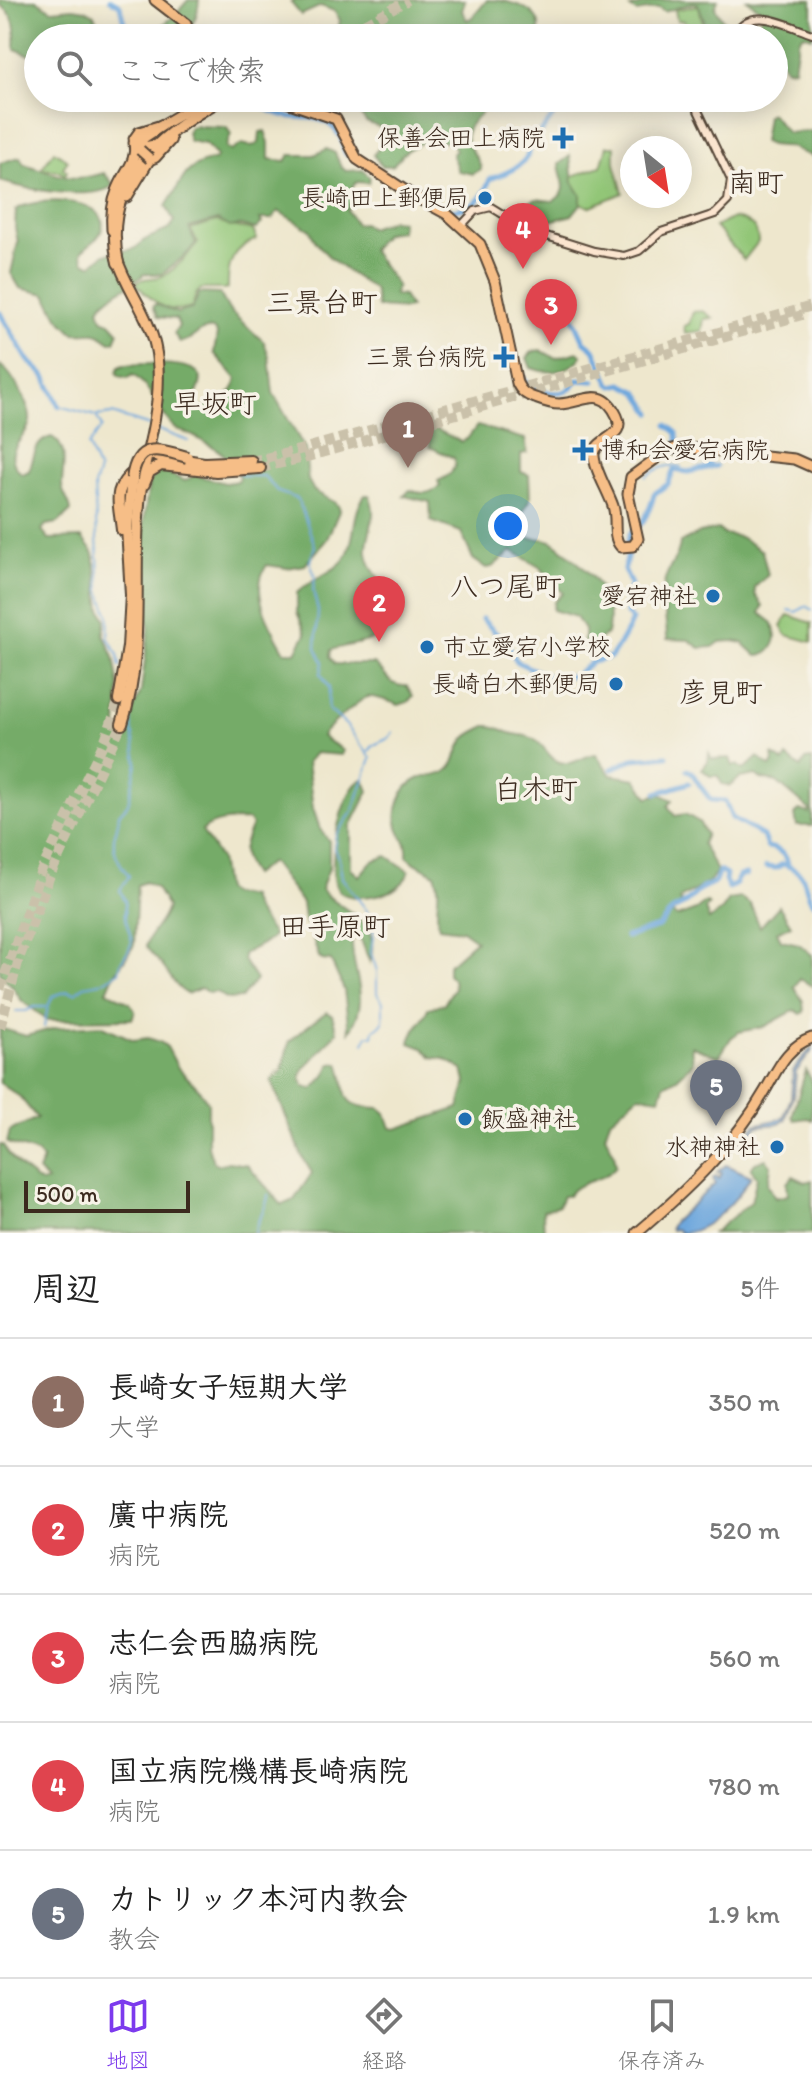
<!DOCTYPE html>
<html lang="ja">
<meta charset="utf-8">
<style>
body{margin:0;font-family:Itim,"Klee One",sans-serif;background:#f6f6f6;color:#222}
.compass{position:absolute;left:620px;top:136px;width:72px;height:72px;border-radius:50%;background:#fff;box-shadow:0 4px 20px #0003;rotate:150deg}
.scale{position:absolute;left:24px;bottom:20px;width:166px;box-sizing:border-box;padding-left:8px;border:4px solid #3b2a1e;border-top:0;font-size:22px;line-height:28px;white-space:nowrap;color:#3b2a1e;-webkit-text-stroke:6px #f7f3e8;paint-order:stroke}
.you{position:absolute;left:508px;top:526px;width:28px;height:28px;margin:-20px;border:6px solid #fff;border-radius:50%;background:#1a73e8;box-shadow:0 0 0 12px #1a73e833}
.badge{display:grid;place-items:center;width:52px;height:52px;border-radius:50%;background:#7c3aed;color:#fff;font-size:26px;font-weight:700}
.pin{position:absolute;translate:-50% -66px;filter:drop-shadow(0 2px 4px #0008)}
.pin::after{content:'';position:absolute;top:42px;width:28px;height:24px;background:inherit;clip-path:polygon(0 0,100% 0,50% 100%)}
.list{margin:0;padding:0;list-style:none}
h2{display:flex;justify-content:space-between;align-items:center;height:104px;margin:0;padding:0 32px;font-size:34px}
h2 small{font-size:26px;font-weight:400;color:#767676}
.list li{display:grid;grid-template-columns:52px 1fr auto;gap:24px;align-items:center;box-sizing:border-box;height:128px;padding:0 32px;border-top:2px solid #e0e0e0}
.list b{display:block;font-size:30px;white-space:nowrap}
.list p{margin:0;font-size:26px;white-space:nowrap;color:#767676}
.list em{font-size:26px;font-style:normal;color:#767676}
.icon{flex:none;width:44px;height:44px;fill:none;stroke:currentColor;stroke-width:2;stroke-linecap:round;stroke-linejoin:round}
.map{position:relative;flex:none;width:812px;height:1233px;overflow:hidden}
.search{position:absolute;background:#fff;box-shadow:0 4px 20px #0003;left:24px;right:24px;top:24px;height:88px;display:flex;align-items:center;gap:20px;box-sizing:border-box;padding:0 28px;border-radius:44px;color:#767676;font-size:30px}
.sheet{height:744px;background:#fff}
nav{display:flex;justify-content:space-around;align-items:center;box-sizing:border-box;height:112px;border-top:2px solid #e0e0e0;background:#fff;font-size:22px;color:#767676}
nav a{display:grid;justify-items:center;gap:4px}
nav .on{color:#7c3aed}
.map>svg:first-child{display:block}
.green{fill:#92c677;stroke:#66784a;stroke-width:2}
.forest{fill:#75ab68;stroke:#586a43;stroke-width:2}
.water{fill:#6ea7dd;stroke:#54687e;stroke-width:2}
.lines{fill:none;stroke-linecap:round;stroke-linejoin:round}
.stream{stroke:#6ea7dd;stroke-width:2}
.river{stroke:#6ea7dd;stroke-width:5}
.motorway-tunnel{stroke:#cac1aa;stroke-width:10;stroke-dasharray:10 5;stroke-linecap:butt}
.secondary-casing{stroke:#564638;stroke-width:10}
.trunk-casing{stroke:#564638;stroke-width:13}
.motorway-casing{stroke:#564638;stroke-width:14}
.secondary{stroke:#fbe5cf;stroke-width:6}
.trunk{stroke:#f6be87;stroke-width:9}
.motorway{stroke:#f6be87;stroke-width:10}
.trunk-bridge-casing{stroke:#564638;stroke-width:13;stroke-linecap:butt}
.motorway-bridge-casing{stroke:#564638;stroke-width:14;stroke-linecap:butt}
.trunk-bridge{stroke:#f6be87;stroke-width:9}
.motorway-bridge{stroke:#f6be87;stroke-width:10}
.poi-dot{fill:#1f6fb2;stroke:#f7f3e8;stroke-width:3}
.labels{text-anchor:middle;stroke-width:7;stroke-linejoin:round;paint-order:stroke}
.poi-label{font-size:24px;fill:#3b2a1e;stroke:#f7f3e8;text-anchor:end}
.quarter-label{font-size:28px;fill:#3b2a1e;stroke:#f7f3e8}
</style>
<div class="map">
<svg width="812" height="1233" viewBox="0 0 812 1233">
<rect width="100%" height="100%" fill="#f7f3e8"/>
<filter id="ink" filterUnits="userSpaceOnUse"><feTurbulence type="fractalNoise" baseFrequency=".0125" numOctaves="2"/><feDisplacementMap in="SourceGraphic" scale="16" xChannelSelector="R" yChannelSelector="G"/><feConvolveMatrix kernelMatrix="1 2 1 2 8 2 1 2 1" color-interpolation-filters="sRGB"/></filter>
<filter id="wash" filterUnits="userSpaceOnUse"><feTurbulence type="fractalNoise" baseFrequency=".006" numOctaves="4" result="noise"/><feDisplacementMap in="SourceGraphic" scale="32" xChannelSelector="R" yChannelSelector="G"/><feGaussianBlur stdDeviation="1.8" result="paint"/><feColorMatrix in="noise" values="0 0 0 0 0 0 0 0 0 0 0 0 0 0 0 0 0 1.4 0 .05"/><feComposite in="paint" operator="in"/></filter>
<g filter="url(#wash)">
<rect width="100%" height="100%" fill="#eee7cd"/>
<g class="green">
<path d="M 699,5 L 703,25 L 689,28 L 684,21 L 677,20 L 675,10 Z"/>
<path d="M 607,146 L 615,146 L 615,163 L 623,193 L 589,207 L 576,201 L 570,177 L 601,166 Z"/>
<path d="M 54,151 L 68,160 L 63,168 L 67,171 L 65,175 L 58,171 L 41,169 Z"/>
<path d="M 733,218 C 748,221 758,225 758,242 L 744,260 L 715,227 Z"/>
<path d="M 217,221 C 229,228 239,226 253,230 L 257,239 C 232,249 227,264 228,289 L 201,289 L 196,294 L 192,308 C 163,315 155,302 136,284 C 145,276 149,279 159,277 C 172,274 189,254 198,243 L 190,229 Z"/>
<path d="M 703,311 L 713,318 L 704,319 L 702,331 L 685,333 L 684,326 L 689,324 L 693,312 Z"/>
<path d="M 788,615 L 812,623 L 812,642 L 786,635 L 781,626 Z"/>
</g>
<g class="forest">
<path d="M 0,0 L 36,0 L 52,10 L 73,8 L 86,10 L 94,15 L 106,38 L 38,38 L 38,58 L 36,57 L 15,49 C 16,31 17,15 0,5 Z"/>
<path d="M 188,0 L 199,0 C 196,37 179,38 148,38 L 175,15 Z"/>
<path d="M 295,0 L 465,0 L 462,11 L 467,20 L 473,17 L 487,0 C 509,0 549,9 537,38 L 337,38 L 340,20 L 334,11 L 321,6 L 301,15 L 291,3 Z"/>
<path d="M 661,0 L 718,0 L 715,8 L 725,24 L 720,38 L 678,37 L 687,28 L 702,30 L 704,20 L 698,4 L 692,3 L 664,12 L 659,8 L 636,12 L 630,8 Z"/>
<path d="M 747,0 L 812,0 L 812,37 L 803,34 L 798,41 L 794,68 L 786,69 C 779,58 774,51 774,38 L 756,38 L 754,28 L 760,22 L 762,11 Z"/>
<path d="M 366,98 L 484,98 L 481,102 L 484,109 C 479,117 469,122 467,131 C 463,147 479,155 481,169 L 473,174 L 458,171 L 452,154 L 456,151 L 453,144 L 430,138 L 407,150 L 392,166 L 382,166 L 373,155 L 391,134 L 389,131 L 366,122 L 357,110 Z"/>
<path d="M 771,113 L 787,133 L 812,131 L 812,157 L 791,147 L 770,145 L 763,142 L 767,115 Z"/>
<path d="M 196,126 L 226,127 L 231,134 L 226,147 L 231,151 L 242,144 C 249,146 253,147 259,143 L 260,132 L 265,131 L 269,143 L 269,159 L 286,161 L 290,155 L 314,155 L 327,149 L 335,153 L 341,167 L 346,171 L 363,170 L 370,178 L 369,183 L 357,182 L 352,187 L 354,198 L 347,210 L 356,224 L 363,223 L 370,228 L 392,220 L 402,221 L 400,231 L 385,233 L 371,250 L 397,286 L 394,295 L 403,296 L 410,307 L 407,309 L 377,307 L 374,289 C 353,276 317,253 310,230 L 278,211 L 272,219 L 260,219 L 262,223 L 256,229 L 241,225 L 230,227 L 218,220 L 189,228 L 196,243 L 187,254 L 162,274 L 144,274 C 129,289 114,289 99,308 L 102,319 L 110,322 L 119,332 L 115,341 L 110,342 C 92,327 95,335 74,333 L 58,317 L 46,294 L 20,288 L 11,273 L 18,242 L 15,228 L 16,210 C 31,197 110,195 102,229 C 100,239 87,245 81,253 L 84,262 L 91,265 L 105,254 L 134,249 L 148,238 L 170,229 L 174,221 L 166,206 C 184,181 180,167 216,159 L 217,156 L 205,144 L 189,141 L 187,132 L 190,127 Z"/>
<path d="M 570,156 L 573,182 L 581,195 L 581,204 L 572,215 L 550,221 L 540,210 L 529,209 L 528,203 L 536,199 L 553,201 C 572,190 561,182 559,164 Z"/>
<path d="M 20,157 L 24,164 C 57,174 69,184 104,173 L 114,185 C 94,202 24,189 0,181 L 0,163 Z"/>
<path d="M 199,293 L 220,294 L 229,310 L 264,342 L 269,356 L 273,393 L 305,449 L 308,480 L 314,491 L 336,503 L 340,509 L 327,539 L 305,565 L 287,568 L 267,565 C 248,591 272,629 285,652 L 296,652 L 306,634 L 297,612 L 297,593 C 312,577 337,573 347,555 C 356,536 352,513 365,495 L 369,495 C 380,518 365,534 367,553 C 370,577 394,587 396,617 C 383,645 356,642 331,650 L 330,657 L 335,664 L 374,664 C 388,675 388,687 407,686 L 413,696 L 408,702 L 399,705 C 390,702 378,696 368,697 C 361,698 326,729 322,736 C 328,743 337,744 343,751 L 342,755 L 315,753 L 307,762 L 313,808 L 320,829 L 329,841 L 329,868 L 321,889 C 344,916 382,915 370,963 L 361,940 L 352,937 C 350,973 373,997 349,1032 L 344,990 L 331,961 L 322,960 L 319,957 L 309,927 L 304,920 L 302,903 L 271,862 L 253,875 C 238,853 242,848 252,825 L 248,820 C 233,820 213,820 202,831 L 220,859 L 225,890 L 230,894 L 250,897 L 254,908 L 273,935 L 271,939 L 243,954 L 243,960 L 256,980 L 241,998 L 228,999 L 216,992 L 208,993 L 201,988 L 187,994 C 175,987 172,978 164,968 C 159,960 151,955 146,946 C 149,931 163,924 167,907 L 156,888 L 145,882 L 137,885 L 134,945 L 112,979 L 107,991 L 130,1003 L 135,1011 L 132,1019 L 48,1020 L 22,1001 L 12,986 L 0,973 L 0,365 C 12,373 35,411 29,425 C 22,442 0,454 22,474 L 29,471 C 35,456 34,441 52,437 C 70,448 62,469 62,486 C 63,495 70,502 71,511 L 58,523 L 46,525 L 42,530 L 49,539 L 82,538 L 94,554 L 101,609 L 106,619 L 104,634 L 114,657 L 119,687 L 117,728 L 124,731 L 141,691 L 149,629 L 141,570 L 141,541 L 149,482 L 158,472 L 164,471 L 185,481 L 195,475 L 225,483 L 238,481 L 239,477 C 234,457 211,445 193,436 C 188,433 181,432 176,429 C 157,413 153,388 133,375 L 127,378 L 119,376 L 117,372 L 119,367 L 124,365 C 140,364 194,360 200,376 C 203,383 196,394 194,401 L 201,408 C 216,405 234,395 237,379 L 214,353 L 217,334 L 213,329 C 197,327 194,342 180,342 L 174,334 L 179,326 L 176,319 L 158,317 L 153,307 L 156,304 L 177,313 L 192,309 Z"/>
<path d="M 540,350 L 555,358 L 578,352 L 582,356 C 570,372 549,375 531,368 L 527,358 L 532,352 Z"/>
<path d="M 477,426 L 525,439 L 527,453 L 521,454 L 521,472 L 529,475 L 530,499 L 518,521 L 517,528 C 531,546 535,534 551,541 C 559,545 565,552 571,557 C 596,576 615,602 607,634 L 592,644 L 584,642 L 584,630 L 576,617 L 553,610 L 554,602 L 563,593 L 541,568 L 512,551 L 492,567 L 486,568 L 473,559 L 461,532 L 431,521 L 430,502 L 404,496 L 410,490 C 422,495 430,494 440,486 L 438,481 C 448,477 458,469 454,458 L 430,447 L 429,430 L 434,428 L 461,442 L 467,439 Z"/>
<path d="M 718,529 L 724,534 L 740,537 L 762,551 L 768,575 L 755,587 L 755,594 L 763,606 L 760,613 L 773,623 L 776,637 C 775,647 767,656 757,656 L 743,643 L 733,641 L 720,642 L 713,647 L 700,648 L 689,640 L 667,639 C 667,622 661,597 665,580 C 668,567 679,557 680,543 L 700,533 Z"/>
<path d="M 486,726 C 497,725 501,730 510,733 C 519,736 527,734 535,740 C 547,747 549,762 565,763 C 576,764 585,755 596,754 L 611,775 L 636,779 L 648,797 L 661,794 L 673,800 L 668,806 L 675,816 L 685,814 L 699,822 L 706,834 L 702,844 L 717,871 L 709,882 L 680,899 L 681,904 L 672,914 L 677,917 L 696,910 L 706,902 L 709,905 L 705,909 L 709,920 L 722,910 L 729,900 L 741,898 L 750,904 L 760,927 L 779,906 L 791,925 L 777,932 L 781,940 L 799,944 L 812,955 L 812,986 L 800,979 L 794,987 L 803,1001 L 804,1012 L 801,1014 L 795,1010 L 764,1027 L 739,1032 L 731,1038 L 719,1057 L 691,1046 L 693,1063 L 677,1078 L 664,1085 L 660,1098 L 639,1095 L 610,1120 L 605,1135 L 614,1153 L 616,1166 C 603,1183 578,1179 568,1196 L 563,1196 L 559,1205 L 543,1211 L 544,1233 L 0,1233 L 0,1145 L 3,1145 C 11,1161 26,1173 41,1183 L 47,1181 L 38,1171 L 43,1160 L 38,1153 L 7,1143 L 10,1131 L 37,1118 L 20,1097 L 0,1083 L 0,1028 L 26,1036 L 55,1028 L 101,1025 L 134,1040 L 148,1038 L 160,1042 L 167,1047 L 178,1068 L 198,1088 L 208,1103 L 208,1146 L 213,1162 L 217,1165 L 229,1162 L 247,1165 L 282,1205 L 294,1200 L 312,1173 L 302,1156 L 271,1080 L 282,1071 L 289,1042 C 296,1035 320,1016 327,1012 L 332,1015 L 337,1032 L 304,1069 L 301,1076 L 304,1087 L 313,1089 L 325,1076 L 331,1064 L 339,1063 C 351,1095 335,1107 380,1108 L 386,1113 L 391,1128 L 396,1129 L 459,1108 L 466,1082 L 463,1070 L 445,1059 L 432,1057 L 423,1048 L 410,1043 C 412,1029 423,1022 428,1008 L 444,1004 L 454,988 L 453,979 L 448,974 L 448,965 L 476,940 L 462,930 L 439,927 C 433,908 443,893 435,874 L 415,863 L 407,856 C 408,840 402,840 398,827 C 393,810 401,787 418,779 C 427,775 438,778 447,771 C 458,763 456,749 465,739 C 470,733 479,730 486,726 Z"/>
<path d="M 709,753 L 712,759 L 730,758 L 733,766 L 737,765 L 744,770 L 758,757 L 770,767 L 774,762 L 773,755 L 784,762 L 787,757 L 801,768 L 806,760 L 812,759 L 812,826 L 797,826 L 795,815 L 799,810 L 809,813 L 810,810 L 777,782 L 761,779 L 756,775 L 740,778 L 730,786 L 722,784 L 718,776 L 710,776 L 702,769 L 708,761 Z"/>
<path d="M 364,779 L 369,791 L 351,826 L 351,869 L 359,876 L 372,861 L 387,856 L 409,871 C 406,882 394,892 382,894 C 371,897 350,900 340,892 C 323,879 340,784 364,779 Z"/>
<path d="M 806,1070 L 812,1081 L 812,1120 L 808,1118 L 794,1120 L 792,1116 Z"/>
<path d="M 766,1159 L 771,1165 L 768,1184 L 775,1198 L 788,1195 L 787,1183 L 793,1176 L 806,1182 L 812,1180 L 812,1233 L 713,1233 L 751,1202 L 757,1177 L 751,1169 L 755,1163 Z"/>
</g>
<g class="water">
<path d="M 812,1047 L 812,1051 L 796,1072 L 794,1093 L 785,1120 L 779,1124 L 758,1126 L 747,1139 L 747,1148 L 744,1150 L 741,1142 L 755,1125 L 783,1118 L 791,1098 L 793,1071 Z"/>
<path d="M 726,1165 L 751,1176 C 738,1199 708,1233 680,1233 L 676,1229 L 671,1230 L 670,1228 L 673,1222 L 715,1184 L 713,1178 L 716,1176 L 719,1179 L 722,1173 L 717,1172 Z"/>
</g>
<g class="lines">
<g class="stream">
<path d="M 59,406 L 96,416 L 112,414 L 150,426"/>
<path d="M 96,416 L 102,427 L 88,446 L 99,471 L 94,486 L 100,590 L 109,616 L 108,637 L 118,655 L 120,666"/>
<path d="M 156,429 L 188,441"/>
<path d="M 239,474 L 245,476 L 264,476 L 278,492 L 298,499 L 315,546 L 310,561 L 315,577 L 313,591 L 318,610 L 316,648 L 323,662 L 321,674 L 329,688 L 328,709 L 346,725 L 371,758 L 353,811 L 336,835 L 334,849 L 339,859 L 342,878 L 375,921 L 371,953 L 377,971 L 377,993 L 383,1002 L 383,1023 L 374,1030 L 373,1036 L 368,1035 L 364,1043"/>
<path d="M 646,477 C 653,470 671,462 681,467"/>
<path d="M 789,610 L 796,612 L 807,606 L 812,610"/>
<path d="M 368,752 L 374,745 L 389,738 L 393,732"/>
<path d="M 16,1011 L 26,1011 L 34,1007 L 47,1007"/>
<path d="M 44,1027 L 48,1006 L 53,996 L 68,991 L 75,993 L 84,986 L 100,983 L 119,972 L 121,962 L 129,950 L 132,941 L 125,917 L 125,901 L 120,890 L 129,876 C 120,865 110,850 115,834 C 117,826 119,823 119,814 L 128,804 L 137,763 L 130,715"/>
<path d="M 255,1233 C 257,1216 267,1210 268,1195"/>
</g>
<g class="river">
<path d="M 110,0 L 120,5 C 123,20 124,33 141,32 L 147,38"/>
<path d="M 248,98 C 252,102 276,114 282,115 C 303,122 324,110 340,136 C 343,142 342,148 346,154 L 354,155"/>
<path d="M 393,178 L 408,185 L 416,195"/>
<path d="M 446,210 C 471,210 482,203 490,179 C 506,173 531,165 530,144 C 544,131 555,114 565,98"/>
<path d="M 0,313 L 28,360 L 45,376 L 59,406"/>
<path d="M 574,319 L 584,341 L 594,349 L 610,384 L 613,386 L 622,384 L 638,392 L 652,413"/>
<path d="M 522,376 C 527,388 556,398 568,390 C 571,388 575,383 577,380 L 594,381"/>
<path d="M 667,425 L 677,433 L 678,452 L 694,453 L 710,465"/>
<path d="M 482,619 L 508,645 L 517,662 L 550,677 L 575,676 L 592,662 L 611,657 C 620,644 626,633 632,620 L 627,614 L 626,595 L 631,585 L 624,569 C 631,555 624,542 632,531 C 634,528 639,526 642,523 C 648,513 652,505 654,494 L 668,484 L 674,470 L 688,472 L 716,466"/>
<path d="M 612,769 L 633,759 L 667,756"/>
<path d="M 687,770 L 692,772 C 697,783 704,791 711,800 L 725,801 L 732,818 L 763,836 L 767,847 C 777,848 788,855 788,866"/>
<path d="M 657,793 L 689,783"/>
<path d="M 766,867 L 776,868 L 783,864 C 810,875 801,881 812,903"/>
<path d="M 737,880 L 739,876 L 746,875"/>
<path d="M 626,937 L 658,927 L 673,910 L 683,905 L 702,888 L 715,882 L 719,871 L 726,875 L 725,881 L 729,888 L 736,884"/>
</g>
</g>
</g>
<g filter="url(#ink)">
<g class="lines">
<g class="motorway-tunnel">
<path d="M 338,38 L 408,0"/>
<path d="M 251,461 L 292,452 L 812,306"/>
<path d="M 260,468 L 300,459 L 802,315"/>
<path d="M 0,989 L 40,873 L 105,740 L 119,700"/>
<path d="M 0,1028 L 19,959 L 49,878 L 122,724"/>
</g>
<defs>
<g id="secondary">
<path d="M 733,38 C 747,2 786,25 812,34"/>
<path d="M 461,226 L 475,211 L 491,207 L 517,223 L 540,234 L 594,251 L 624,256 L 639,251 L 661,232 L 715,214 L 728,201 L 731,180 L 692,98"/>
</g>
<g id="trunk">
<path d="M 155,0 L 186,24 L 190,38"/>
<path d="M 275,98 L 336,119 L 357,159 L 412,195 L 447,214 L 480,244 L 495,281 L 517,383 C 521,392 526,395 535,398 C 543,401 550,404 559,404 C 584,403 602,384 617,416 C 627,437 597,437 594,454 C 593,467 609,493 613,506 C 618,520 611,536 621,547 L 633,546 L 638,539 L 628,494 L 631,477 L 666,451 L 680,447 L 794,459 L 812,467"/>
<path d="M 137,148 L 134,139 L 139,132 L 162,125 L 208,98"/>
<path d="M 127,197 L 150,159"/>
<path d="M 112,230 C 111,216 112,203 117,191 C 123,173 138,162 134,143"/>
<path d="M 116,256 C 124,281 138,300 148,324 C 166,364 157,413 147,454"/>
<path d="M 637,1233 C 685,1192 733,1147 765,1091 C 778,1069 786,1047 812,1038"/>
</g>
<g id="motorway">
<path d="M 152,146 L 143,148 L 141,139 L 162,125"/>
<path d="M 150,159 L 155,157 L 170,140"/>
<path d="M 118,263 C 100,181 161,133 224,98"/>
<path d="M 147,454 L 204,463 L 251,461"/>
<path d="M 144,484 L 149,472 L 161,465 L 216,471 L 260,468"/>
<path d="M 122,530 C 119,501 111,490 136,470"/>
<path d="M 119,700 L 128,647 L 131,595 L 127,528 L 132,479"/>
<path d="M 122,724 C 150,636 125,543 147,454"/>
</g>
</defs>
<use href="#secondary" class="secondary-casing"/>
<use href="#trunk" class="trunk-casing"/>
<use href="#motorway" class="motorway-casing"/>
<use href="#secondary" class="secondary"/>
<use href="#trunk" class="trunk"/>
<use href="#motorway" class="motorway"/>
<defs>
<path id="trunk-bridge" d="M 140,150 L 150,159"/>
<path id="motorway-bridge" d="M 132,479 C 137,441 158,449 187,457"/>
</defs>
<use href="#trunk-bridge" class="trunk-bridge-casing"/>
<use href="#motorway-bridge" class="motorway-bridge-casing"/>
<use href="#trunk-bridge" class="trunk-bridge"/>
<use href="#motorway-bridge" class="motorway-bridge"/>
</g>
</g>
<g class="poi-dot">
<path d="M559 126h8v8h8v8h-8v8h-8v-8h-8v-8h8z"/>
<circle cx="485" cy="198" r="8"/>
<path d="M500 345h8v8h8v8h-8v8h-8v-8h-8v-8h8z"/>
<path d="M579 438h8v8h8v8h-8v8h-8v-8h-8v-8h8z"/>
<circle cx="713" cy="596" r="8"/>
<circle cx="427" cy="647" r="8"/>
<circle cx="616" cy="684" r="8"/>
<circle cx="465" cy="1119" r="8"/>
<circle cx="777" cy="1147" r="8"/>
</g>
<g class="labels">
<g class="poi-label">
<text x="545" y="146">保善会田上病院</text>
<text x="469" y="206">長崎田上郵便局</text>
<text x="486" y="365">三景台病院</text>
<text x="601" y="458" text-anchor="start">博和会愛宕病院</text>
<text x="697" y="604">愛宕神社</text>
<text x="443" y="655" text-anchor="start">市立愛宕小学校</text>
<text x="600" y="692">長崎白木郵便局</text>
<text x="481" y="1127" text-anchor="start">飯盛神社</text>
<text x="761" y="1155">水神神社</text>
</g>
<g class="quarter-label">
<text x="756" y="192">南町</text>
<text x="322" y="312">三景台町</text>
<text x="215" y="413">早坂町</text>
<text x="506" y="596">八つ尾町</text>
<text x="721" y="702">彦見町</text>
<text x="536" y="799">白木町</text>
<text x="335" y="936">田手原町</text>
</g>
</g>
</svg>
<svg class="compass" viewBox="-18 -18 36 36"><path d="M0-13l5 13h-10z" fill="#e53935"/><path d="M0 13l5-13h-10z" fill="#767676"/></svg>
<div class="scale">500 m</div>
<div class="you"></div>
<div class="pin badge" style="left:408px;top:468px;background:#8d6e63">1</div>
<div class="pin badge" style="left:379px;top:642px;background:#e0444e">2</div>
<div class="pin badge" style="left:551px;top:345px;background:#e0444e">3</div>
<div class="pin badge" style="left:523px;top:269px;background:#e0444e">4</div>
<div class="pin badge" style="left:716px;top:1126px;background:#6b7280">5</div>
<div class="search"><svg class="icon" aria-label="search" viewBox="0 0 24 24"><circle cx="10" cy="10" r="6"/><path d="M15 15l6 6"/></svg>ここで検索</div>
</div>
<section class="sheet">
<h2>周辺<small>5件</small></h2>
<ul class="list">
<li><span class="badge" style="background:#8d6e63">1</span><div><b>長崎女子短期大学</b><p>大学</p></div><em>350 m</em></li>
<li><span class="badge" style="background:#e0444e">2</span><div><b>廣中病院</b><p>病院</p></div><em>520 m</em></li>
<li><span class="badge" style="background:#e0444e">3</span><div><b>志仁会西脇病院</b><p>病院</p></div><em>560 m</em></li>
<li><span class="badge" style="background:#e0444e">4</span><div><b>国立病院機構長崎病院</b><p>病院</p></div><em>780 m</em></li>
<li><span class="badge" style="background:#6b7280">5</span><div><b>カトリック本河内教会</b><p>教会</p></div><em>1.9 km</em></li>
</ul>
</section>
<nav>
<a class="on"><svg class="icon" aria-label="map" viewBox="0 0 24 24"><path d="M3 6l6-2 6 2 6-2v14l-6 2-6-2-6 2zM9 4v14M15 6v14"/></svg>地図</a>
<a><svg class="icon" aria-label="directions" viewBox="0 0 24 24"><path d="M12 3l9 9-9 9-9-9zM9 14v-3h6M13 9l2 2-2 2"/></svg>経路</a>
<a><svg class="icon" aria-label="saved" viewBox="0 0 24 24"><path d="M7 4h10v16l-5-4-5 4z"/></svg>保存済み</a>
</nav>
